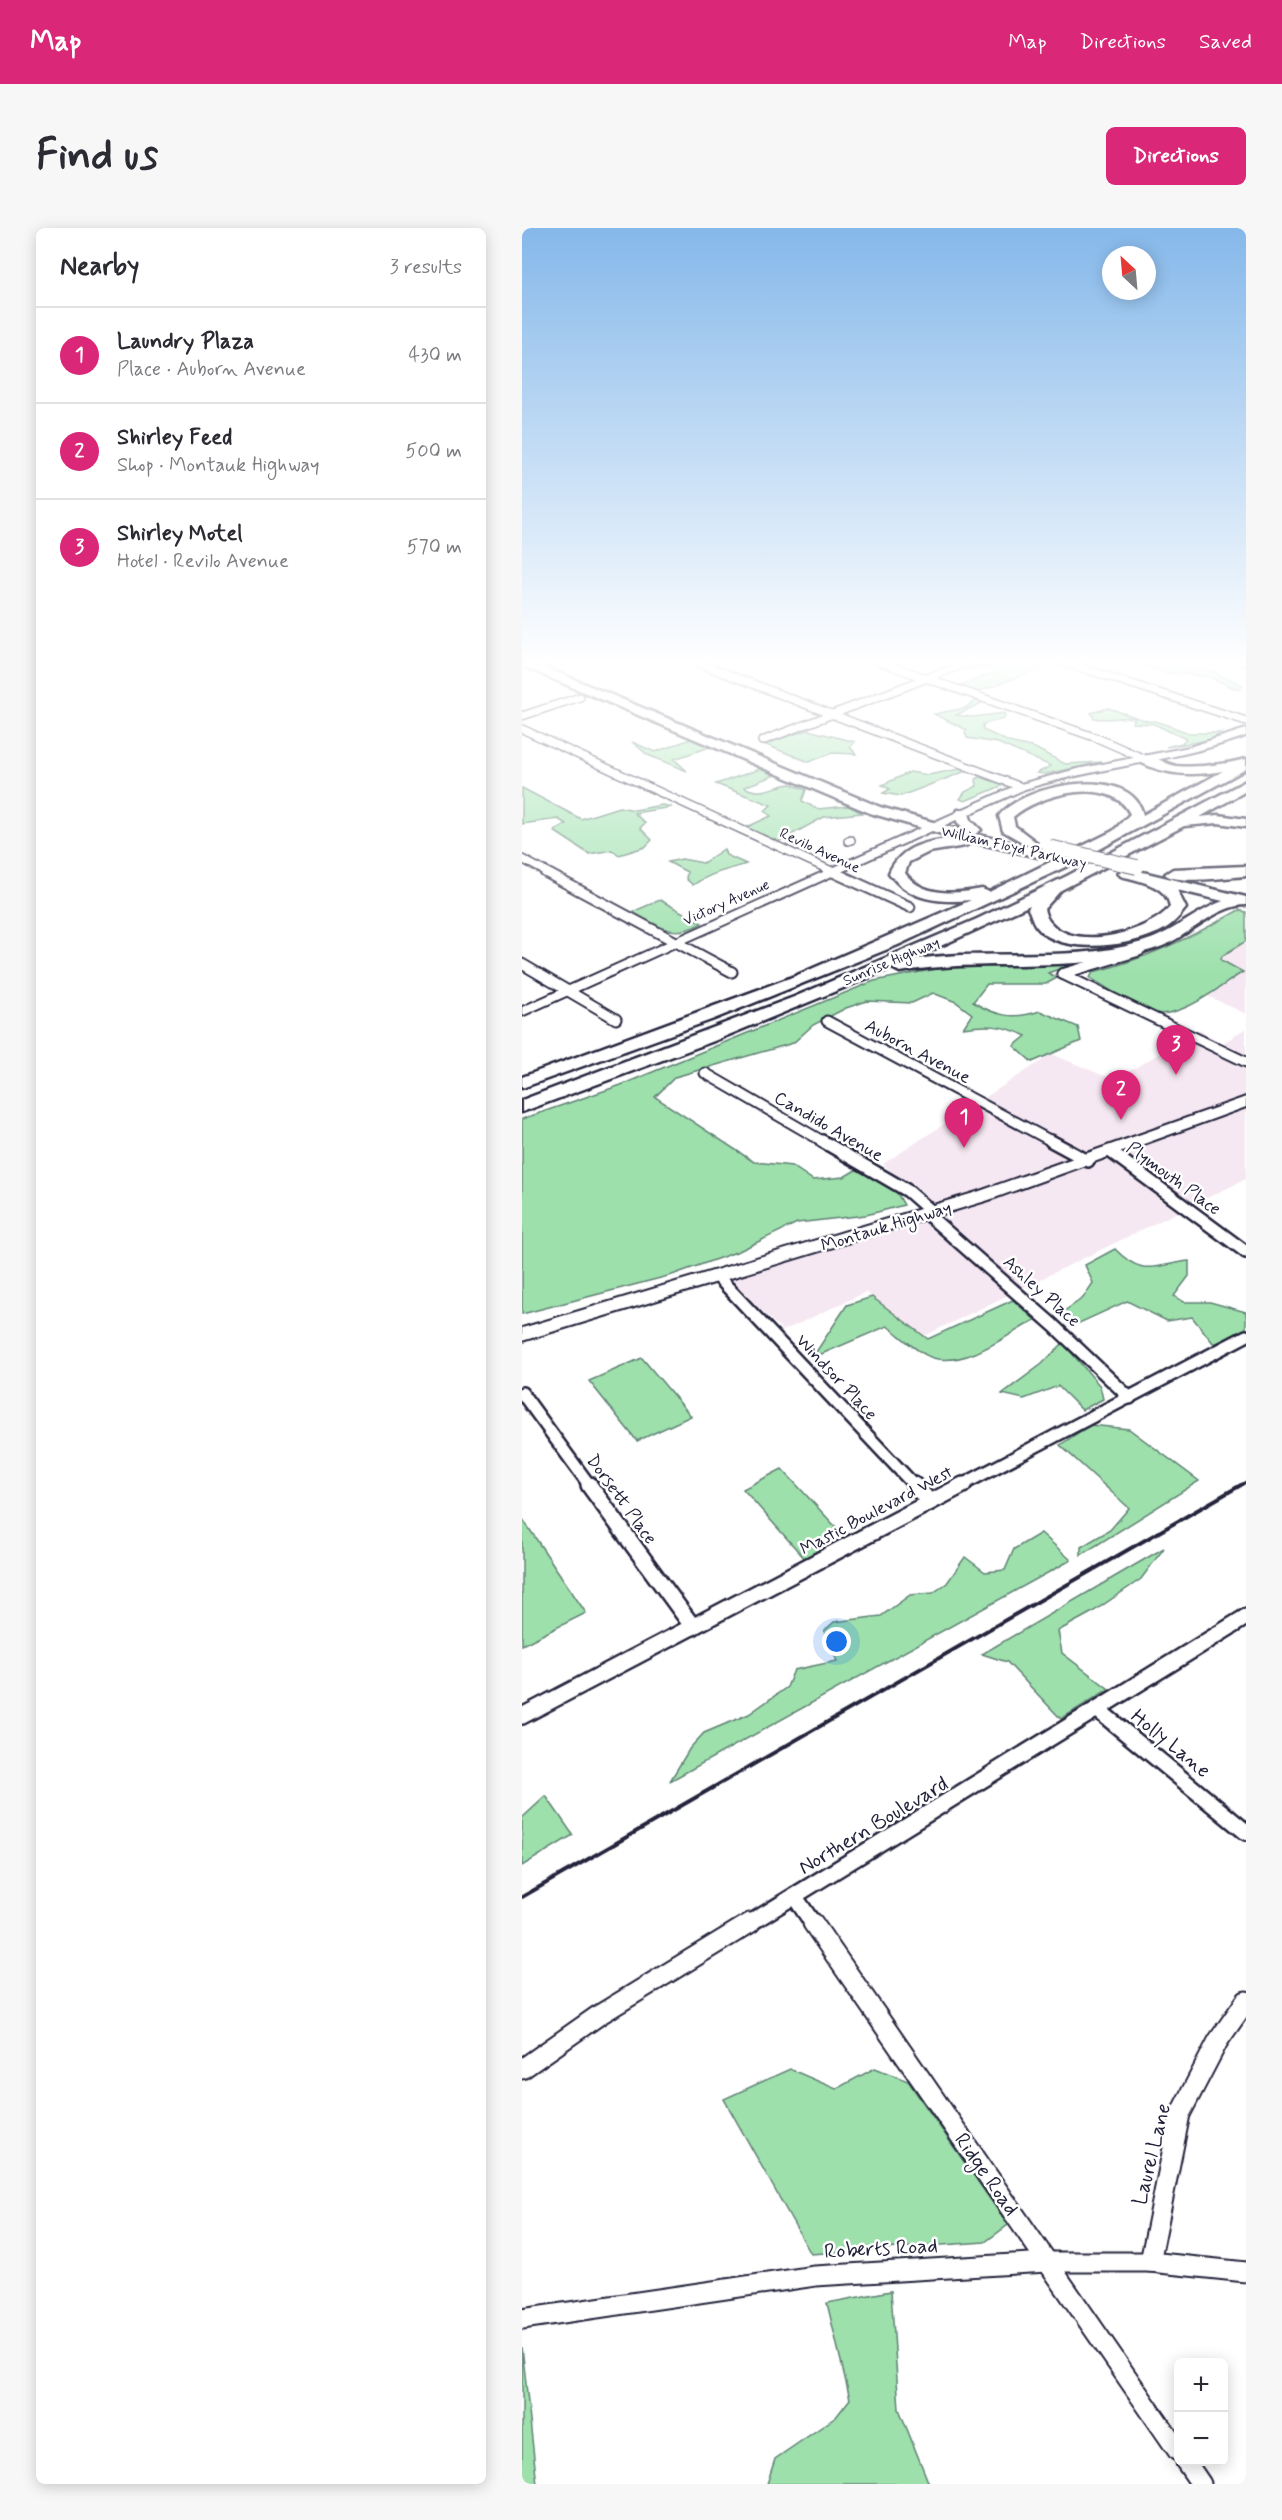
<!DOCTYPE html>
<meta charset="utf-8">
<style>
body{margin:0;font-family:Mynerve,sans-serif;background:#f7f7f7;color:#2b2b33}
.controls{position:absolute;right:18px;bottom:18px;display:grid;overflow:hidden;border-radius:9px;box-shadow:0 3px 15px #0003}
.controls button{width:54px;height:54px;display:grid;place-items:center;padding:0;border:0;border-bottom:2px solid #e1e1e2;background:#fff;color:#2b2b33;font:30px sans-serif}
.compass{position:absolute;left:580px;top:18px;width:54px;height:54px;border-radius:50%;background:#fff;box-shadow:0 3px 15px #0003;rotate:334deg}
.you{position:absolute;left:315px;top:1414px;width:21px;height:21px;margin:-15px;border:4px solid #fff;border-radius:50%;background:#1a73e8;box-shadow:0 0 0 9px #1a73e833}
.badge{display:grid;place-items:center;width:39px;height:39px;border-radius:50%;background:#db2777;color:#fff;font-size:20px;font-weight:700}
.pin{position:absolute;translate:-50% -50px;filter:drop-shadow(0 2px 3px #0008)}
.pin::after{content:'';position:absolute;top:32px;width:21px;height:18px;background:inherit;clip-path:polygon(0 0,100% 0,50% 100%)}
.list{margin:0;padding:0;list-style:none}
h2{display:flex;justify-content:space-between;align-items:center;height:78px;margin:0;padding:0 24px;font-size:26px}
h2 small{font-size:20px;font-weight:400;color:#7c7c81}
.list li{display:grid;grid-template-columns:39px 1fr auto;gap:18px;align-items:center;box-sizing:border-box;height:96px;padding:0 24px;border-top:2px solid #e1e1e2}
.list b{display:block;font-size:22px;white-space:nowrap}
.list p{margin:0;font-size:20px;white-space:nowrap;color:#7c7c81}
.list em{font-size:20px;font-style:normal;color:#7c7c81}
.map{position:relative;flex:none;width:724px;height:2256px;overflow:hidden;border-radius:9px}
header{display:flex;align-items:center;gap:36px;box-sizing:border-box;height:84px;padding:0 30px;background:#db2777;color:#fff}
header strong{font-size:28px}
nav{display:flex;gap:33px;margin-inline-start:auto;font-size:21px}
.intro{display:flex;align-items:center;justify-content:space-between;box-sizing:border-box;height:144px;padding:0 36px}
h1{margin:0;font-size:42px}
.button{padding:15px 27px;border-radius:9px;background:#db2777;color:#fff;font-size:21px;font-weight:700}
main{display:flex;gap:36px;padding:0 36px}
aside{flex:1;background:#fff;border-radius:9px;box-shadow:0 3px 15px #0003}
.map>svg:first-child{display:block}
.built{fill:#f6e8f2}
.green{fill:#9de0ac;stroke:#608174;stroke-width:1.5}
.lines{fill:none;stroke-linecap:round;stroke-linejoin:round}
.street-far4-casing{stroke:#22223b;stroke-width:10}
.street-far3-casing{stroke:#22223b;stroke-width:13}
.street-far2-casing{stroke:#22223b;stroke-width:16}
.street-far1-casing{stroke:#22223b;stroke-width:20}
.street-casing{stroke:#22223b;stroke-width:23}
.secondary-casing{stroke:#22223b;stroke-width:4}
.primary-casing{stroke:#22223b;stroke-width:4}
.highway-casing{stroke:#22223b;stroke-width:5}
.street-far4{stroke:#fff;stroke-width:7}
.street-far3{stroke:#fff;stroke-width:9}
.street-far2{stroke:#fff;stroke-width:11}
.street-far1{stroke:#fff;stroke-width:15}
.street{stroke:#fff;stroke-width:19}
.secondary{fill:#fff;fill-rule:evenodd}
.primary{fill:#fff;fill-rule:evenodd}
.highway{fill:#fff;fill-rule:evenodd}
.rail-far1{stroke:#22223b;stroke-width:3}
.rail{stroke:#22223b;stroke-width:4}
.highway-bridge-casing{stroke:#22223b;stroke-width:16;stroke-linecap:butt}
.highway-bridge{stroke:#fff;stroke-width:14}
.labels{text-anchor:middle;stroke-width:5;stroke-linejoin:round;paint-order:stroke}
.far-street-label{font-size:15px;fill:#22223b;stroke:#fff}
.street-label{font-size:18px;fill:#22223b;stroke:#fff}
.near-street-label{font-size:21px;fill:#22223b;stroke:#fff}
</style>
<header>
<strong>Map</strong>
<nav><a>Map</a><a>Directions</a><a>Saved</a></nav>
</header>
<div class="intro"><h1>Find us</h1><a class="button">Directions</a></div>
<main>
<aside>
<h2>Nearby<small>3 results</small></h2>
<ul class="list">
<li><span class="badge">1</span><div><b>Laundry Plaza</b><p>Place · Auborn Avenue</p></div><em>430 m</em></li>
<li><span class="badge">2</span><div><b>Shirley Feed</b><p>Shop · Montauk Highway</p></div><em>500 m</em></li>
<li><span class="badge">3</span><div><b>Shirley Motel</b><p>Hotel · Revilo Avenue</p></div><em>570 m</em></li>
</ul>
</aside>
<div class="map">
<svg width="724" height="2256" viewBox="0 0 724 2256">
<rect width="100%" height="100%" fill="#fff"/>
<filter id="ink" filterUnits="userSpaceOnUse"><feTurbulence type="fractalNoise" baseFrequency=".0167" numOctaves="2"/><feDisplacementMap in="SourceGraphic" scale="12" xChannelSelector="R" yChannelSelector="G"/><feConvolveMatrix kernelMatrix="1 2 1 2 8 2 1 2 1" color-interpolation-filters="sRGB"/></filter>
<g filter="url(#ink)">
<g class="built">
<path d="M 724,714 L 724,786 L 684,767 L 718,742 L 692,733 Z"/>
<path d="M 724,800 L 724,951 L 398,1110 L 344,1064 L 261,1103 L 195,1040 L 410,984 L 361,936 L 530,826 L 592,852 L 678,802 L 700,816 Z"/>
</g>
<g class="green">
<path d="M 489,433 L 504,433 L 522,439 L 456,464 L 436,458 L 474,444 L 464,440 L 439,442 C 458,433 470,441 489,437 Z"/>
<path d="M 602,433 L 631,433 L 685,441 L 721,457 L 717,462 L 687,449 L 645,445 Z"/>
<path d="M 454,473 L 464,473 L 434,487 L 450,489 L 483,485 L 482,491 L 461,496 L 461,502 L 487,514 L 513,520 L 543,536 L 580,534 L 523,546 L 515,545 L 529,538 L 476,515 L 445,510 L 443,504 L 445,502 L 412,486 L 443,480 Z"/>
<path d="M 586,480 L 625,493 L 634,493 L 667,505 L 699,505 L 688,512 L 644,519 L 660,515 L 664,511 L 632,496 L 610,495 L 613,490 C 599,488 586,493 572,490 L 569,485 Z"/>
<path d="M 286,502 L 333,514 L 328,519 L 334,526 L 310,525 L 287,534 L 242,516 Z"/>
<path d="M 169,511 L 188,519 L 152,531 L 165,543 L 126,527 L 110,514 L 133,524 Z"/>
<path d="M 238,541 L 253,547 L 222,559 C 240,569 250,558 269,556 L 284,562 L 280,573 L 295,581 L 327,578 L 340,585 L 302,589 L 256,614 L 223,600 L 249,588 L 243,583 L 249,577 L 194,556 Z"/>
<path d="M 438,541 L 444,543 L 379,568 L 361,565 L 368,561 L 360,557 L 388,544 L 406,547 Z"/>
<path d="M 458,549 L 482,557 L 443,573 L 438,571 L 443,564 L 455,558 L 454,551 Z"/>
<path d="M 0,560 L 59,591 L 97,579 L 113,582 L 140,577 L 150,579 L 112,585 L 123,595 L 118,600 L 130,612 L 123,619 L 97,627 L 90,622 L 67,626 L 32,603 L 44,596 L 36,591 L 0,596 Z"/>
<path d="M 202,621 L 204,627 L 224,636 C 203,643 190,644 171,657 L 164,651 L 165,644 L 146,634 L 160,631 L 181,635 Z"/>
<path d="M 138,672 L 180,695 C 150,712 137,698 110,684 Z"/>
<path d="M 717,682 L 724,684 L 724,713 L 700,728 L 699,732 L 721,744 C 699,757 656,794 629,784 C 608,777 588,761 568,750 L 571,744 C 624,731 670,709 717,682 Z"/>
<path d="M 559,733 L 526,745 L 535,750 L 524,756 L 465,756 L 451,774 C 474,788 492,792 518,783 L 556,799 L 559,813 L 510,834 L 492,818 L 504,808 C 482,797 464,796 441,800 L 450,786 L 434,774 L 411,765 L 390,775 L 345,773 L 324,780 L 291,797 L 271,815 L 153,849 L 133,869 L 232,934 L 270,938 L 291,952 L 322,949 L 337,940 L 375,965 L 382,977 L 344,987 L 275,995 L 217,1023 L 150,1047 L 0,1086 L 0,891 L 99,857 L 352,753 L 414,741 Z"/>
<path d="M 593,1021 C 621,1050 632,1037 667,1033 L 667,1048 L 652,1068 L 662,1074 L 688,1074 L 724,1084 L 724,1102 L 692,1116 L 670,1089 L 645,1093 L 605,1073 L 553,1097 L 538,1086 L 561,1070 L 571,1055 L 563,1037 Z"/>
<path d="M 350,1069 L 406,1111 L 491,1072 L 513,1092 C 485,1107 445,1139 411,1130 C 395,1125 378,1107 365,1098 L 290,1130 L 325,1077 Z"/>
<path d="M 541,1115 L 578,1158 L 581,1171 L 560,1182 L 536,1158 L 502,1171 L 480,1166 L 520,1136 Z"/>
<path d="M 120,1130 L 169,1188 L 115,1213 L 67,1153 Z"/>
<path d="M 568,1197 L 607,1201 L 677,1253 L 559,1327 L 559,1319 L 588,1302 L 607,1280 L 538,1217 Z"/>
<path d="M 260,1241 L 324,1310 L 284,1332 L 221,1261 Z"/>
<path d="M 0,1290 L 64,1385 L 0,1417 Z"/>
<path d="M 519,1305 L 549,1332 L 148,1553 L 168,1520 L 182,1505 L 227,1486 L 265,1459 L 272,1442 L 315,1433 L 302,1403 L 312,1394 L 359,1388 L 388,1367 L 411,1365 L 425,1355 L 443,1329 L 463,1344 L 483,1342 L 492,1321 Z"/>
<path d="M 642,1320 L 619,1351 L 569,1385 L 536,1403 L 540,1425 L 587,1461 L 539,1491 L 485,1434 L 460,1426 Z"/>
<path d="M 24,1568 L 51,1607 L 0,1638 L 0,1590 Z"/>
<path d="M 353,1840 L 386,1853 L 486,1997 L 463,2014 L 289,2026 L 202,1871 L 268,1841 L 314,1861 Z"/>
<path d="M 369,2063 L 377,2181 L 407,2256 L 245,2256 L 253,2231 L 314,2189 L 328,2171 L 305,2075 Z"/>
<path d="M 0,2119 L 14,2248 L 15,2256 L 0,2256 Z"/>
</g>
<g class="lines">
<defs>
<g id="street-far4">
<path d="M 171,433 L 499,559"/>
<path d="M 355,433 L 575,510 L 623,531"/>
<path d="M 538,433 L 724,493"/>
<path d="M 720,433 L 724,434"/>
<path d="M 0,488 L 58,469"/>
<path d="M 0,501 L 314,645"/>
<path d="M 240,513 L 450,433"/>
<path d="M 326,613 L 329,612"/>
<path d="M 0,631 L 26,645"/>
</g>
<g id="street-far3">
<path d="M 23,644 L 210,744"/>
<path d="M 311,644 L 388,679"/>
<path d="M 0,736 L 94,791"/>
<path d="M 540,746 L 724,834"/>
<path d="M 540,746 L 617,723"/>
<path d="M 305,793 L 531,914"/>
<path d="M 183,845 L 302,914"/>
</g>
<g id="street-far2">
<path d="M 300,913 L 386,963 L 410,984"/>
<path d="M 529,913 L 566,933"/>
<path d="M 589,924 L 724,1024"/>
<path d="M 405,986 L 531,1097 L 608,1170"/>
<path d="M 196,1049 L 393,1258"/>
<path d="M 0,1165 L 68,1258"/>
<path d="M 438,1258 L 724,1108"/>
</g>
<g id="street-far1">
<path d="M 67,1257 L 171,1399"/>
<path d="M 392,1257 L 408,1274"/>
<path d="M 576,1482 L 724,1604"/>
<path d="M 0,1488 L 441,1257"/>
<path d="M 273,1669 L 292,1697"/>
<path d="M 225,1697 L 724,1389"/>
</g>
<g id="street">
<path d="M 291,1695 L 656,2223"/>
<path d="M 0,1841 L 77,1787 L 228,1695"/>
<path d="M 628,2034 L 658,1886 L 696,1813 L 724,1773"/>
<path d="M 0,2091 L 293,2048 L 526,2034 L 628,2034 L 724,2044"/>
<path d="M 664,2234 L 679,2256"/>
</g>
<path id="secondary" d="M 724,501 L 724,508 C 652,534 576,539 503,561 L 0,788 L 0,779 L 495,557 L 555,541 L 667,519 Z"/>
<path id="primary" d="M 724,869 L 724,879 L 467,972 L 0,1113 L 0,1100 L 455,964 Z"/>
<g id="highway">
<path d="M 0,433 L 8,433 L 358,579 L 446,604 L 435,594 L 434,585 L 436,582 L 446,582 L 449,592 L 459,602 L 453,606 L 521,622 L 523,625 L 516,629 L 450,614 L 443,618 L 407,624 L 387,634 L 383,645 C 400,669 434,666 460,661 L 467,664 L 591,603 L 608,586 C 590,547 517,566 491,589 L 493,598 L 514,614 L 507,618 L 481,603 L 477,588 C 501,556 611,535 621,587 L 701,543 C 672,548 645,548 618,534 L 618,528 C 630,525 642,536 654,538 C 677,540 704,536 724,531 L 724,541 L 556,633 L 376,717 L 192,791 L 0,860 L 0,849 L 273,748 L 449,672 C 418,675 387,673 367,645 C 379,617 406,613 434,610 L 348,585 L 0,438 Z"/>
<path d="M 724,553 L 724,563 L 678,589 L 696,587 L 724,591 L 724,599 L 696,595 L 662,598 L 539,662 L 522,681 C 523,685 525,691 528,694 C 553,724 626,705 648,679 C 645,657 617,653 599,648 L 596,645 L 604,640 L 724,669 L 724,677 C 694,677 666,709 638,719 C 556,748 463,729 378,744 L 370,740 L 192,813 L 0,884 L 0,872 L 272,769 L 455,691 L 545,648 ZM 655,662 L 701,673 C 672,684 649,706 620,714 C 545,736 464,719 388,732 L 508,677 L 506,681 C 509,686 510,693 514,698 C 535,727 604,719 632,706 C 646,701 655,692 664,680 Z"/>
<path d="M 724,638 L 724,648 C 708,649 653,657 643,646 L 651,641 Z"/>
</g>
</defs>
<use href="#street-far4" class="street-far4-casing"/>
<use href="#street-far3" class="street-far3-casing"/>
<use href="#street-far2" class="street-far2-casing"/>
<use href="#street-far1" class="street-far1-casing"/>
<use href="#street" class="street-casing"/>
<use href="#secondary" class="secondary-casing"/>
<use href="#primary" class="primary-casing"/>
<use href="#highway" class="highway-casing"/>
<use href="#street-far4" class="street-far4"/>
<use href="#street-far3" class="street-far3"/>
<use href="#street-far2" class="street-far2"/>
<use href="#street-far1" class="street-far1"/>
<use href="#street" class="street"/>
<use href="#secondary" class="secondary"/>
<use href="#primary" class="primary"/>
<use href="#highway" class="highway"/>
<path class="rail-far1" d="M 717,1258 L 724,1254"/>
<path class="rail" d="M 0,1669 L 719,1257"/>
<defs>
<path id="highway-bridge" d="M 527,619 L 615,639"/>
</defs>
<use href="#highway-bridge" class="highway-bridge-casing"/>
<use href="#highway-bridge" class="highway-bridge"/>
</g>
</g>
<linearGradient id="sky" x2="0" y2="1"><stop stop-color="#85b8ea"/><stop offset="0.58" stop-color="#fff"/><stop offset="1" stop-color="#fff" stop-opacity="0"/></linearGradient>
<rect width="724" height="749" fill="url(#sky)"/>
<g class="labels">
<g class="far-street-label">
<text transform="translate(492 619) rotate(13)" y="5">William Floyd Parkway</text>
<text transform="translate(298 622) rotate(25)" y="5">Revilo Avenue</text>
<text transform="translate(204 674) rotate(-24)" y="5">Victory Avenue</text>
<text transform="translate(369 733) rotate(-23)" y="5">Sunrise Highway</text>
</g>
<g class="street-label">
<text transform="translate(396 823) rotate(28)" y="6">Auborn Avenue</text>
<text transform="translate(307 898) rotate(30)" y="6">Candido Avenue</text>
<text transform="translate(652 950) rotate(36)" y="6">Plymouth Place</text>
<text transform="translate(364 998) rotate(-17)" y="6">Montauk Highway</text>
<text transform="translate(520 1063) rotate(42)" y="6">Ashley Place</text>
<text transform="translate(315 1149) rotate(47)" y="6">Windsor Place</text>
<text transform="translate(100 1271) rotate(54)" y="6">Dorsett Place</text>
<text transform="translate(354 1282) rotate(-28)" y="6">Mastic Boulevard West</text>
</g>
<g class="near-street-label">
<text transform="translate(649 1515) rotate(39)" y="7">Holly Lane</text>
<text transform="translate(351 1597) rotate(-31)" y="7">Northern Boulevard</text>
<text transform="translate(629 1926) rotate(-76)" y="7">Laurel Lane</text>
<text transform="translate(465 1946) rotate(55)" y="7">Ridge Road</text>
<text transform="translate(359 2020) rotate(-3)" y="7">Roberts Road</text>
</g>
</g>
</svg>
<div class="controls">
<button>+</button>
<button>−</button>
</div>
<svg class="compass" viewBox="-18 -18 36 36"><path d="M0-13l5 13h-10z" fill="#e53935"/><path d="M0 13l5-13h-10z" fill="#7c7c81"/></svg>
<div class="you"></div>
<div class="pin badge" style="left:442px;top:920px">1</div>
<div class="pin badge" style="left:599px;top:892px">2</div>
<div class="pin badge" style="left:654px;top:847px">3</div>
</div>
</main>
